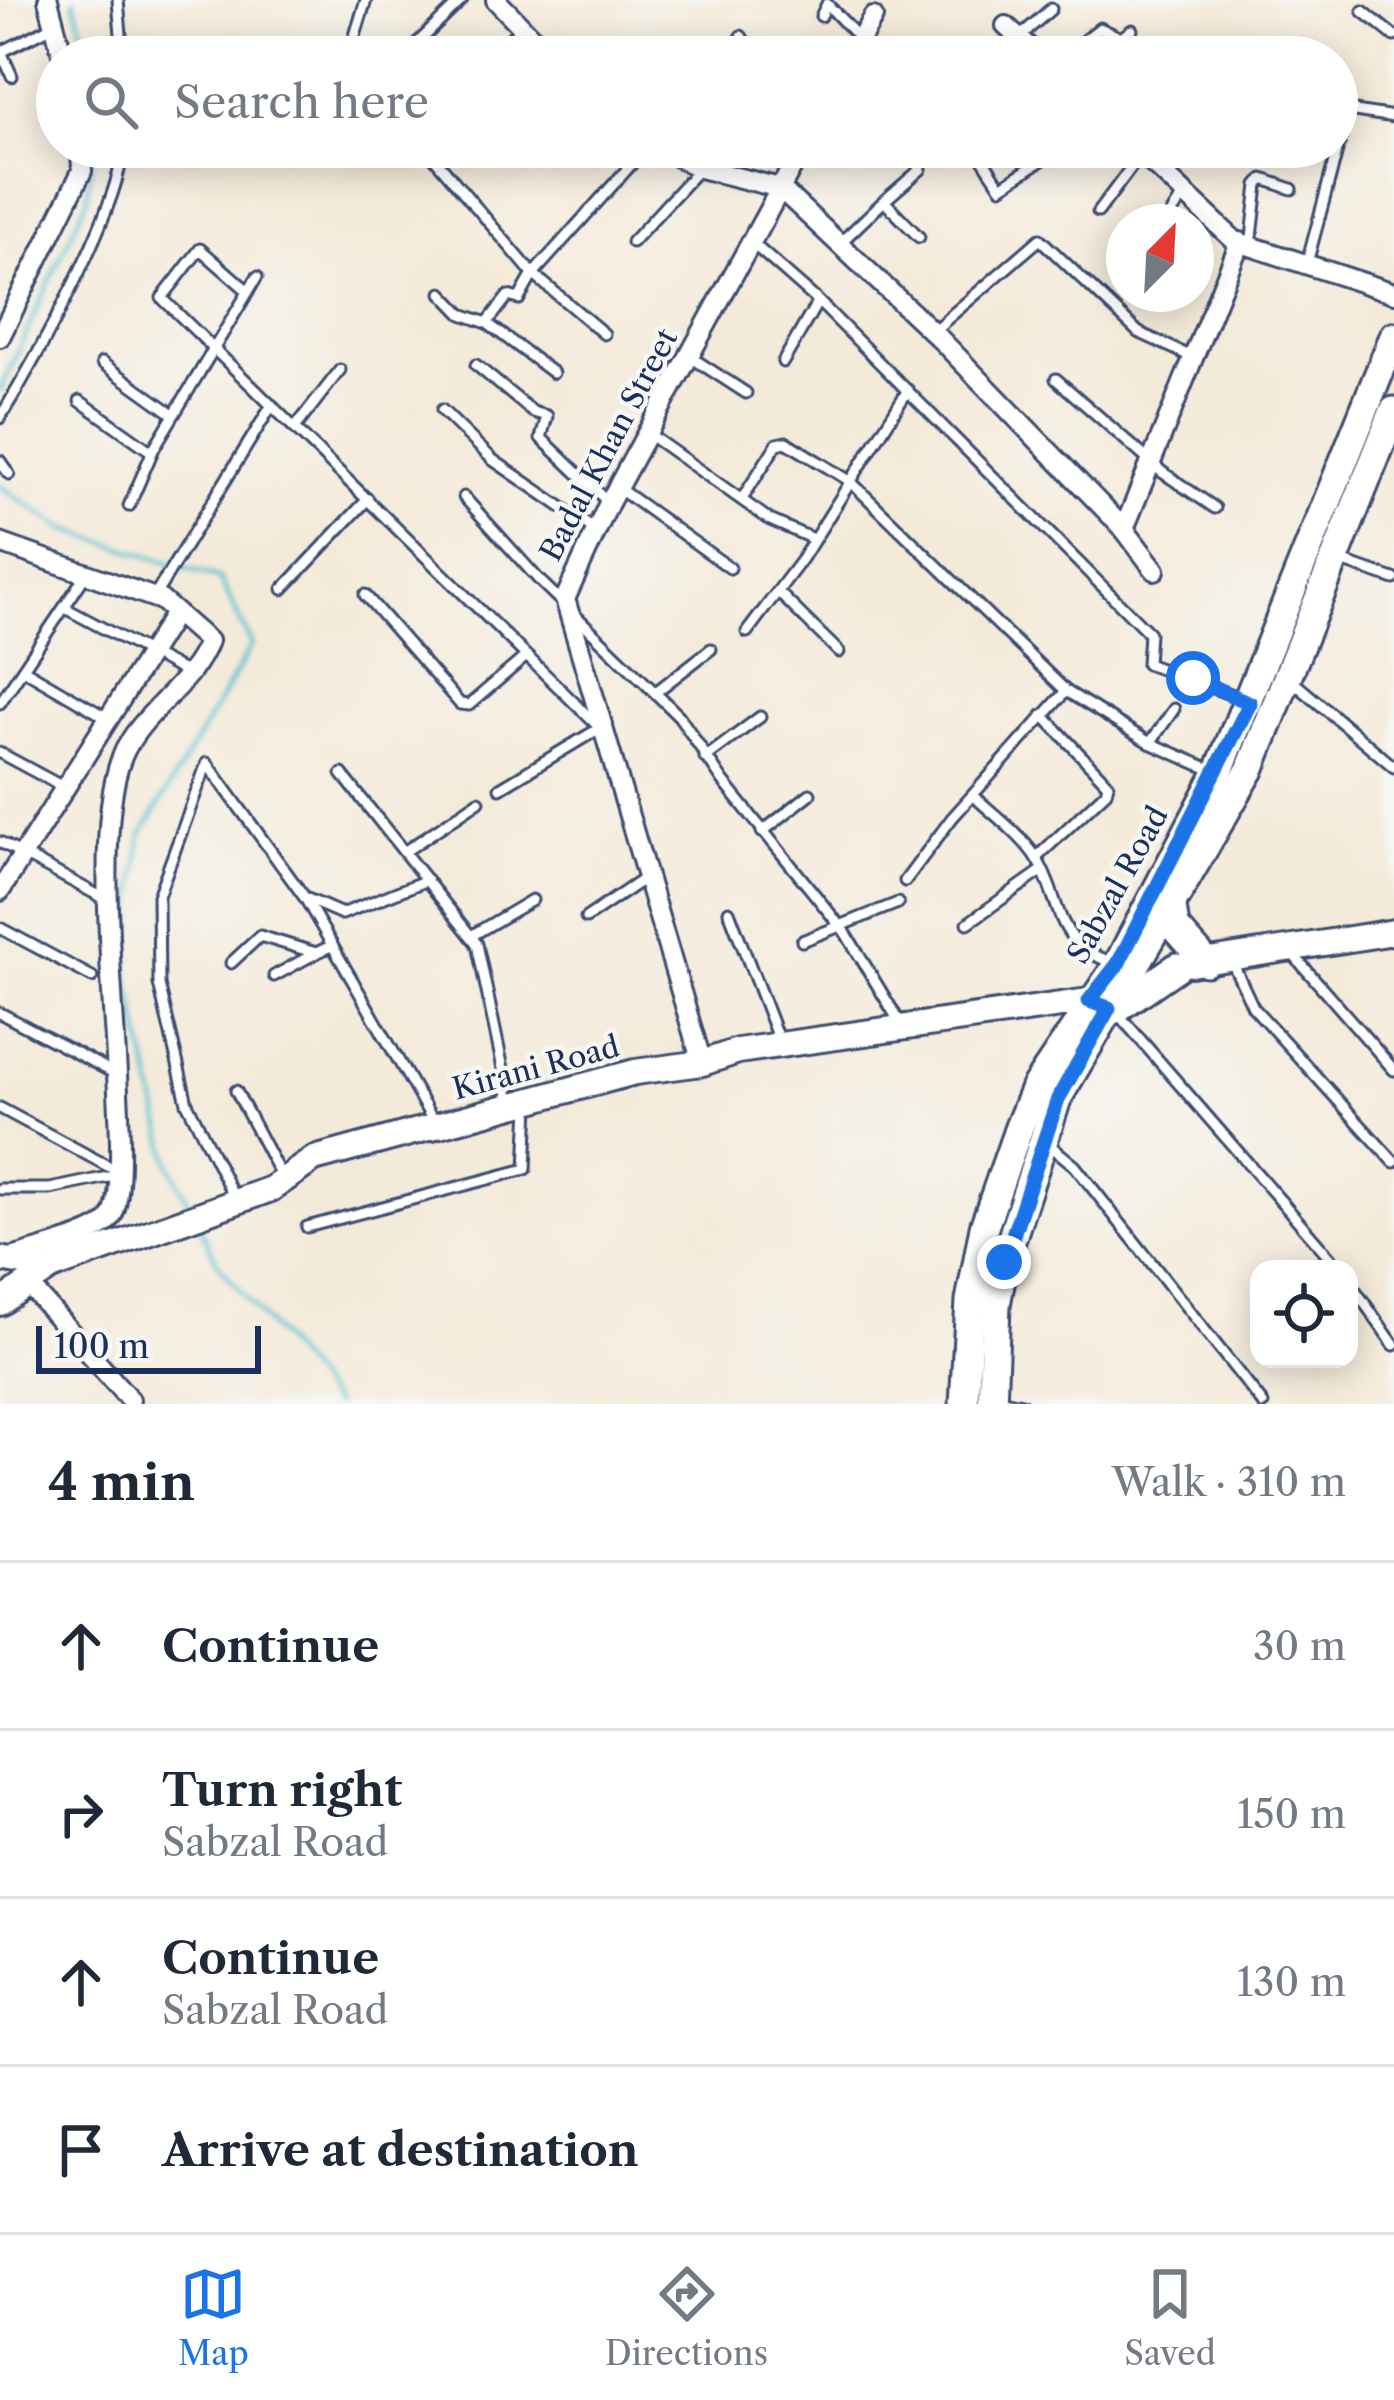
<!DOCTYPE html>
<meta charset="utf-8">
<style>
body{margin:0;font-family:"Libre Caslon Text",serif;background:#f6f6f7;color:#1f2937}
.controls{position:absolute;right:36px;bottom:36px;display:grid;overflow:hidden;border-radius:24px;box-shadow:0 6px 30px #0003}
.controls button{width:108px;height:108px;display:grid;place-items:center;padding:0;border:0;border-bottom:3px solid #e0e1e3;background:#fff;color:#1f2937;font:60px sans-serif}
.compass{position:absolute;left:1106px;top:204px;width:108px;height:108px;border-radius:50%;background:#fff;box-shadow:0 6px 30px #0003;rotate:24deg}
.scale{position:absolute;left:36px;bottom:30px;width:225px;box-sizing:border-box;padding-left:12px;border:6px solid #1b2f5e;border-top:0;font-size:33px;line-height:42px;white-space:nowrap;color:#1b2f5e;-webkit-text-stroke:9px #f6f6f2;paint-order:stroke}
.stop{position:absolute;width:36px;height:36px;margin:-27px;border:9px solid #1a73e8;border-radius:50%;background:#fff}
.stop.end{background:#1a73e8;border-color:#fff;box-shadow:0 3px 12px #0008}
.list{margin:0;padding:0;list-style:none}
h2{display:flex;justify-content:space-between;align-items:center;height:156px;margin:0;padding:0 48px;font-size:51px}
h2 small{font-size:39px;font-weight:400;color:#747a83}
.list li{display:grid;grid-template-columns:78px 1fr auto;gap:36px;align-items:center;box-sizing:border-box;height:168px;padding:0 48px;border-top:3px solid #e0e1e3}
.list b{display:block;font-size:45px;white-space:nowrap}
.list p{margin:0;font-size:39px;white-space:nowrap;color:#747a83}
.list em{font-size:39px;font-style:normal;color:#747a83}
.icon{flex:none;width:66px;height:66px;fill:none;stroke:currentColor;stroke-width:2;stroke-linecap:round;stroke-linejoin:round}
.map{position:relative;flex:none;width:1394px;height:1404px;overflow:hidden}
.search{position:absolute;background:#fff;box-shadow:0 6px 30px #0003;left:36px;right:36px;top:36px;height:132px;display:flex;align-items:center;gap:30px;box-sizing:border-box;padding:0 42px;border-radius:66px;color:#747a83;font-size:45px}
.sheet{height:828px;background:#fff}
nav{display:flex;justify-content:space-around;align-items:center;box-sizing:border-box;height:168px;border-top:3px solid #e0e1e3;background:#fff;font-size:33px;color:#747a83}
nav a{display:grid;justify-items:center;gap:6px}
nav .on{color:#1a73e8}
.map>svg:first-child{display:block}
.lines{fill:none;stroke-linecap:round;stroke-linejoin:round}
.stream{stroke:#57c1d3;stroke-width:4.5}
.lane-casing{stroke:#3c4b70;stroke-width:15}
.street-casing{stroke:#3c4b70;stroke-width:24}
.secondary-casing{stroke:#3c4b70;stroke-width:30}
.primary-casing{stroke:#3c4b70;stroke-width:33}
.lane{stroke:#fff;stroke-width:9}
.street{stroke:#fff;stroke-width:18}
.secondary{stroke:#fff;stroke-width:24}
.primary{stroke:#fff;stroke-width:27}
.route{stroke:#1a73e8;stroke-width:15}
.labels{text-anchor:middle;stroke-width:9;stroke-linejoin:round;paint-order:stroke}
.street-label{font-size:30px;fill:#1b2f5e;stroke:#f6f6f2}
</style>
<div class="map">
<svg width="1394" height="1404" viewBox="0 0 1394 1404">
<rect width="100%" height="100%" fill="#f6f6f2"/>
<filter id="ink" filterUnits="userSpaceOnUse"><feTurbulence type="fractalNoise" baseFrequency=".00833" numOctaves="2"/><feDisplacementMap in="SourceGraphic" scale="24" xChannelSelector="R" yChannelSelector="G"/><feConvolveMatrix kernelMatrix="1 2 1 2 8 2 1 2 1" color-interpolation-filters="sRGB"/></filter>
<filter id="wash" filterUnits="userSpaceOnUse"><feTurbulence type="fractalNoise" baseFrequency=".004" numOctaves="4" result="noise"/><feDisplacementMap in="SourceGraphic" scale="48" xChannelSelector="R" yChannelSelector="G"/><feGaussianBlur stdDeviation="2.7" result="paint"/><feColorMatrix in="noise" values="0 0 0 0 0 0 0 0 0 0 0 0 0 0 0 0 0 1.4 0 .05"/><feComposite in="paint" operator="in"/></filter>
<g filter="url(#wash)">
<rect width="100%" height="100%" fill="#f4ead9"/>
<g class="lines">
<g class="stream">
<path d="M 74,0 L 90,57"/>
<path d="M 0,391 L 87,199 L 93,147"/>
<path d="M 0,486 L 64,529 L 220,579 L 252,645 L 141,836 L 127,971 L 170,1164 L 190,1206"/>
<path d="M 198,1222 L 218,1264 L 334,1404"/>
</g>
</g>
</g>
<g filter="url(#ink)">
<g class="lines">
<defs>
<g id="lane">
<path d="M 118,0 L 123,57"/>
<path d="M 1363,11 L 1394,36"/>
<path d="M 821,16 L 827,4 L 860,39"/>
<path d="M 741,36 L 755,57"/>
<path d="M 1018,38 L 1051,9"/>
<path d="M 0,49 L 12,76"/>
<path d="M 1,52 L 55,25"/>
<path d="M 362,57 L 353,42 L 366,0"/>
<path d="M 403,57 L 462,0"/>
<path d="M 490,57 L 520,29"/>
<path d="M 1063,57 L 1100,28 L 1121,38 L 1132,30"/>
<path d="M 1144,57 L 1145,56"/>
<path d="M 425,147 L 533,274 L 604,334"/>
<path d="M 975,147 L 1001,187 L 1062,147"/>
<path d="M 884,201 L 921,169"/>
<path d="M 1098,212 L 1141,154"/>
<path d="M 1166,222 L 1185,193"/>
<path d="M 632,242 L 700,168"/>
<path d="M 751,242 L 818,301 L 1149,633 L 1147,664 L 1241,698"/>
<path d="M 838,245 L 884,201 L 919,237"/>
<path d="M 1251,246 L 1258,185 L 1263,179 L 1292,189"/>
<path d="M 1307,263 L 1348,110 L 1394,117"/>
<path d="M 248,291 L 200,249 L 162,298 L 600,728 L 500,788"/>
<path d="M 442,293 L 462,314 L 487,323 L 553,373"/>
<path d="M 487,323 L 508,296 L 519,299 L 533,274 L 647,147"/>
<path d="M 932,332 L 1040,239 L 1138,332 L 1192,357"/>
<path d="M 689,356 L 746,393"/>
<path d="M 783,362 L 818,301"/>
<path d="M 102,363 L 173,414"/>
<path d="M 476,365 L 533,412 L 547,416 L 541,438 L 608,502"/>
<path d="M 1056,379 L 1162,472 L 1215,508"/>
<path d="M 80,401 L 152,452"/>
<path d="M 442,410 L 493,460 L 595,530"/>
<path d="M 0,418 C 35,361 119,210 123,147"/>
<path d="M 295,428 L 340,370"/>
<path d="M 647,433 L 770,520 L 813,539"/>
<path d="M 0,461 L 9,474"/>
<path d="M 618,488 L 730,568"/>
<path d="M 464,497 L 539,580 L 679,716 L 723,781 L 845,932 L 902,1026"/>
<path d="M 742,499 L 777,444 L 786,442 L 850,481 L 1066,691 L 1150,743 L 1212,770"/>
<path d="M 129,506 L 154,448 L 257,277"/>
<path d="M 1341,561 L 1394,579"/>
<path d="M 283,589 L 368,499"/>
<path d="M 778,592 L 839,652"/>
<path d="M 365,595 L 460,704 L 469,705 L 524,658"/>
<path d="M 154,597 L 272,405"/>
<path d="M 65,608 L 187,673"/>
<path d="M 747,632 L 802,559 L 908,390"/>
<path d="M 23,669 L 107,718"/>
<path d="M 1290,679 L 1394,767"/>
<path d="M 657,691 L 711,649"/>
<path d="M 0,703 L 87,573"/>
<path d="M 1150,743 L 1174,709"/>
<path d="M 0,753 L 63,787"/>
<path d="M 705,758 L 760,717"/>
<path d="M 342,774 L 477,944 L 510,1102"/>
<path d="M 974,796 C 993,814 1020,834 1035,856 C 1064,901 1051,946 1116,963"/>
<path d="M 762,832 L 810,794"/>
<path d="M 0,842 L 103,898"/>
<path d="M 404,852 L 479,801"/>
<path d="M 1036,858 L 1106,792 L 1108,784 L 1043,715"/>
<path d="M 905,881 L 952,818 L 1066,691"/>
<path d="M 305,898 L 342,914 L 427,880"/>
<path d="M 729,911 L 779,1041"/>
<path d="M 586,918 L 648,876"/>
<path d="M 968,923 L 1040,872"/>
<path d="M 0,928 L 92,977"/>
<path d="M 471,936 L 532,900"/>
<path d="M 802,941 L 898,903"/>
<path d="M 1290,951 L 1394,1070"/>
<path d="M 1231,960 L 1253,1007 L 1394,1162"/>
<path d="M 231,963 L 260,936 L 316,953 L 331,946"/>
<path d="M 274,976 L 316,953"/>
<path d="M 0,1013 L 114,1073"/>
<path d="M 1119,1015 L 1340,1269"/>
<path d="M 236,1091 L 281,1176"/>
<path d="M 0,1108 L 117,1171"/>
<path d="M 1046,1142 L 1075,1166 L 1263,1404"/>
<path d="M 0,1189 L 50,1189 L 108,1177"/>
<path d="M 230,1189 L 187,1103 L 159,984 L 158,896 L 207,763 L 305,898 L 435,1124"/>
<path d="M 307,1227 L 526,1169 L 529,1106"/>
<path d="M 1349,1281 L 1394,1345"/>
<path d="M 998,1399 L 1022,1404"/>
</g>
<g id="street">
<path d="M 48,0 L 63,57"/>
<path d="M 496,0 L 551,57"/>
<path d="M 1006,26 L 1039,57"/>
<path d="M 851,57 L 873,17"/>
<path d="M 658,147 L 700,168 L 780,188 L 940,339 L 1124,529 L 1155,570"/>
<path d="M 1135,147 L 1235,241 L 1394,293"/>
<path d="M 0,337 L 82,171 L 81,147"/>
<path d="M 1124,529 L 1240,242"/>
<path d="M 0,543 L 161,600 L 208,641 C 192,686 140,712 122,757 C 81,857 143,1178 110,1219 C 97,1237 31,1251 9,1259"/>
<path d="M 0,891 L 175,613"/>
<path d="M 702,1063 L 565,599 L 609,503 L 803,147"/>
<path d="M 28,1284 L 130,1400"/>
</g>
<g id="secondary">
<path d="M 1191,964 L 1394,932"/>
<path d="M 0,1259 L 51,1268 L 271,1189 L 314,1159 L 635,1072 L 702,1063 L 738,1051 L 1089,1001 L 1107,1007"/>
<path d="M 0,1303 L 51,1268"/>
</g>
<g id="primary">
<path d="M 1172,907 L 1175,927 L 1206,962"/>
<path d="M 1116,1009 L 1177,967"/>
<path d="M 964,1404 L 970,1301 L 984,1227 L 1019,1127 L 1035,1088 L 1118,964 L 1218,773 L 1394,336"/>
<path d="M 992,1404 L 996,1305 L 1004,1262 L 1057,1099 L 1250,770 L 1394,411"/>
</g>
</defs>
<use href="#lane" class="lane-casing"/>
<use href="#street" class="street-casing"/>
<use href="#secondary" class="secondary-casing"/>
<use href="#primary" class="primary-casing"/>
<use href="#lane" class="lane"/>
<use href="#street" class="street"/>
<use href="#secondary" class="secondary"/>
<use href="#primary" class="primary"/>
</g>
</g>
<g class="lines" filter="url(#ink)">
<path class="route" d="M 1004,1262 L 1058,1099 L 1109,1008 L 1089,1001 L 1118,964 L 1250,703 L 1193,678"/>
</g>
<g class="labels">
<g class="street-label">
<text transform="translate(609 445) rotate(-62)" y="10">Badal Khan Street</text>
<text transform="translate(1118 885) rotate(-61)" y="10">Sabzal Road</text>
<text transform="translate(536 1068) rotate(-15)" y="10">Kirani Road</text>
</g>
</g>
</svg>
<div class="controls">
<button><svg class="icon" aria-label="locate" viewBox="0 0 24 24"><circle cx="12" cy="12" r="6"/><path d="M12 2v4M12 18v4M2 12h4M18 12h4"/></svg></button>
</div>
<svg class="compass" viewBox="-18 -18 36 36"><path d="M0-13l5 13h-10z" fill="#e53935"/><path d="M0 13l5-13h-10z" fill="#747a83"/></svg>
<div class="scale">100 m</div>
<div class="stop" style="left:1193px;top:678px"></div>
<div class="stop end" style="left:1004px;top:1262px"></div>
<div class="search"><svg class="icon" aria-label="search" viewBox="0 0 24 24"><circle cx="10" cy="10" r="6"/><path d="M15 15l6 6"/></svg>Search here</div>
</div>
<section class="sheet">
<h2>4 min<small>Walk · 310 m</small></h2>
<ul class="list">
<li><svg class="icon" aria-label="ahead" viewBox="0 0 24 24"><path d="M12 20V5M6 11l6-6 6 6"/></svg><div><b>Continue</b></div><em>30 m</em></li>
<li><svg class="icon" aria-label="right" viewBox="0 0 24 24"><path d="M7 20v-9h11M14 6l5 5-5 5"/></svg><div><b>Turn right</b><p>Sabzal Road</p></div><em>150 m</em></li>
<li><svg class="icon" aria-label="ahead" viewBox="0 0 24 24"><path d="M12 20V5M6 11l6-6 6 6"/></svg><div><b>Continue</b><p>Sabzal Road</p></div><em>130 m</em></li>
<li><svg class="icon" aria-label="arrive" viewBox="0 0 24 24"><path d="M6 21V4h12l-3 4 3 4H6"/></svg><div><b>Arrive at destination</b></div></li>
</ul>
</section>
<nav>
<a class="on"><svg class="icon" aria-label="map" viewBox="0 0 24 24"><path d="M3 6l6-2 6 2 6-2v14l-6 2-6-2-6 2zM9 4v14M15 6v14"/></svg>Map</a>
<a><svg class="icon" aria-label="directions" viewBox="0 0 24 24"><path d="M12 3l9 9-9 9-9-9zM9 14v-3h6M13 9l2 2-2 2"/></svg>Directions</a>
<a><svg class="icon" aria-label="saved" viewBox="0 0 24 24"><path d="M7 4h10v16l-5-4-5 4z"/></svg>Saved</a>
</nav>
